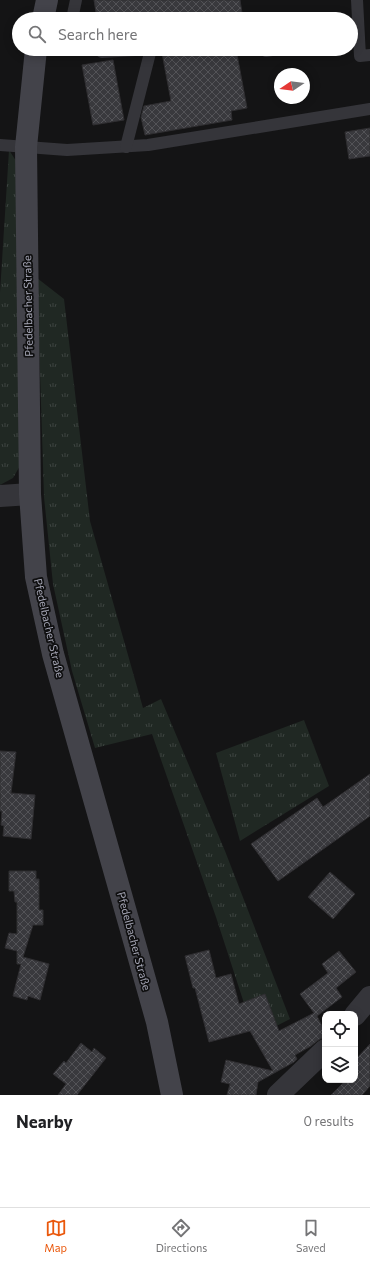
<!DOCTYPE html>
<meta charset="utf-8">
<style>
body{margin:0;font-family:Commissioner,sans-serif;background:#f2f2f2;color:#202124}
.controls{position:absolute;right:12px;bottom:12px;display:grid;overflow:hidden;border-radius:8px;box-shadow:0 2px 10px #0003}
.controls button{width:36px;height:36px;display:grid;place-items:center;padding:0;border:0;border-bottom:1px solid #e0e0e0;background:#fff;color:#202124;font:20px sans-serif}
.compass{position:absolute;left:274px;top:68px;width:36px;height:36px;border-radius:50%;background:#fff;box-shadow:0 2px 10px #0003;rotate:257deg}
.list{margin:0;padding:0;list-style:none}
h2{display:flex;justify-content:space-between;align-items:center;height:52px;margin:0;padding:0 16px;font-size:17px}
h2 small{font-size:13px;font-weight:400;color:#757577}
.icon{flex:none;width:22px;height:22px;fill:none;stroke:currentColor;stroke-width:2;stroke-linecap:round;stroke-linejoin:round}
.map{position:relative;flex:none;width:370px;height:1095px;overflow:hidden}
.search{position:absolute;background:#fff;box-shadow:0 2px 10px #0003;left:12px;right:12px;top:12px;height:44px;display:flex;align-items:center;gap:10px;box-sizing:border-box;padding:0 14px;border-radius:22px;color:#757577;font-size:15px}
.sheet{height:112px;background:#fff}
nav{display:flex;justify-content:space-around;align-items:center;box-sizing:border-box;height:56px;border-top:1px solid #e0e0e0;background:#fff;font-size:11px;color:#757577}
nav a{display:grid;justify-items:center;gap:2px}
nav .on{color:#ea580c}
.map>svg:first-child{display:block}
.grass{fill:url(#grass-tufts)}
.building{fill:url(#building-cross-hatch);stroke:#2f2e31}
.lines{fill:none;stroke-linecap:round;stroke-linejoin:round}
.lane{stroke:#35353a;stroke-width:12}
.street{stroke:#35353a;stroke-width:22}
.secondary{stroke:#43434a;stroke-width:22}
.labels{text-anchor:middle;stroke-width:3.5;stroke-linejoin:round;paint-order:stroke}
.street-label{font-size:11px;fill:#a5a6b5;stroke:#0f0f10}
</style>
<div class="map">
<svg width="370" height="1095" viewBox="0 0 370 1095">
<defs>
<pattern id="grass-tufts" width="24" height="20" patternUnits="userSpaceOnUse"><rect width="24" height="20" fill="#202823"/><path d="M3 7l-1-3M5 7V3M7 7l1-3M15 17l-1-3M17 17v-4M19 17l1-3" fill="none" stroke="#3d4441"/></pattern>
<pattern id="building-cross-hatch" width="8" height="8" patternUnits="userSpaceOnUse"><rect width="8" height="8" fill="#39393d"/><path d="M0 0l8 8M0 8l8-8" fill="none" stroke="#535357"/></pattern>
</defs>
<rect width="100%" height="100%" fill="#141415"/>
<g class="grass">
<path d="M 9,150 L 18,164 L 21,464 L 13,478 L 0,485 L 0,293 Z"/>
<path d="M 37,278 L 64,299 L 90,521 L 143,708 L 161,699 L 225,851 L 290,1019 L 255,1037 L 216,917 L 152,734 L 95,748 L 72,671 L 53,584 L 44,497 Z"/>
<path d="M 304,720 L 329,786 L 240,841 L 216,753 Z"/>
</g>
<g class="building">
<path d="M 94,0 L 240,0 L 243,19 L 97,19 Z"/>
<path d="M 184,49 L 236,49 L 247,108 L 231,111 L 232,120 L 145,135 L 141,117 L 144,106 L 171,101 L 162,53 Z"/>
<path d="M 113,60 L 124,120 L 93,125 L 82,65 Z"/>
<path d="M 370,128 L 370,156 L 349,159 L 345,132 Z"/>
<path d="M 0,751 L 16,752 L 11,793 L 35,795 L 31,839 L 3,836 L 4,826 L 1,825 L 2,811 L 0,811 Z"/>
<path d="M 370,774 L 370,816 L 278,881 L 251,844 L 317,798 L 323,807 Z"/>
<path d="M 9,871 L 36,871 L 36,879 L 39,879 L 39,910 L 43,910 L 43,925 L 33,925 L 23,957 L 49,964 L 40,1000 L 28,996 L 27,1000 L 13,996 L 21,964 L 17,964 L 17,951 L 5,948 L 9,933 L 17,934 L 17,902 L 15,902 L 14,891 L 9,891 Z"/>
<path d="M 330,872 L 355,894 L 333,919 L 308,897 Z"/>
<path d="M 209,950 L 216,978 L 231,974 L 239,1004 L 265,994 L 279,1031 L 314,1013 L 300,994 L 328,973 L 322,964 L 339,951 L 356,972 L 336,988 L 342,997 L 317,1016 L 325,1032 L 325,1038 L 322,1038 L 317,1041 L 311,1046 L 295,1055 L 297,1059 L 294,1062 L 258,1082 L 256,1095 L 227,1095 L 230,1084 L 221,1082 L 226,1060 L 273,1071 L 250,1031 L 209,1042 L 195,988 L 193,988 L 185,956 Z"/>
<path d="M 81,1043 L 92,1052 L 94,1048 L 106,1058 L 77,1095 L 58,1095 L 66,1084 L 53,1074 L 64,1061 L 66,1063 Z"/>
<path d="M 370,1044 L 370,1086 L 362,1095 L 331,1095 L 346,1080 L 355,1080 L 355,1060 Z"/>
</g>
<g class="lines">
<g class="lane">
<path d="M 357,0 L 360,56 L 370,55"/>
<path d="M 72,19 L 76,0"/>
<path d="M 98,49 L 102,52 L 151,49"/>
<path d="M 263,49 L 266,51 L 278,49"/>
<path d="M 0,145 L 67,150 L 148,145 L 370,109"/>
<path d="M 126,147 L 151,49 L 152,49"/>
</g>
<g class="street">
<path d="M 0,496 L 30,494"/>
<path d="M 355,1015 L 370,997"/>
<path d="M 278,1095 L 325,1050"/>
</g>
<g class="secondary">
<path d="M 43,19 L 47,0"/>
<path d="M 36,49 L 26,147 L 30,494 L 36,577 L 53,654 L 157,1022 L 172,1095"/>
</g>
</g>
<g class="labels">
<g class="street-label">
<text transform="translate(28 306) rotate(-91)" y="4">Pfedelbacher Straße</text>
<text transform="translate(49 628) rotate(77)" y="4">Pfedelbacher Straße</text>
<text transform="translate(134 941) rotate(75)" y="4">Pfedelbacher Straße</text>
</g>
</g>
</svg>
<div class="controls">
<button><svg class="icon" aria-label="locate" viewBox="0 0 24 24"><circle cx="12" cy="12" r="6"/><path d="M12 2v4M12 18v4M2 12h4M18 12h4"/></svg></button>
<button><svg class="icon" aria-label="layers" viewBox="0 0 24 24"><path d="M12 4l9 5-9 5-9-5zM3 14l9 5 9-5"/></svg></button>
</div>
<svg class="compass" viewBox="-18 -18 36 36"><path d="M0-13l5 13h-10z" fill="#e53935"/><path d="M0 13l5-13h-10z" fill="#757577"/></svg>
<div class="search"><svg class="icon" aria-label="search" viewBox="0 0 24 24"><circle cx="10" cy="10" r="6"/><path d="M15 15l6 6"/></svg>Search here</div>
</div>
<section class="sheet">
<h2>Nearby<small>0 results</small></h2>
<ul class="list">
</ul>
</section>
<nav>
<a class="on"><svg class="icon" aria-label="map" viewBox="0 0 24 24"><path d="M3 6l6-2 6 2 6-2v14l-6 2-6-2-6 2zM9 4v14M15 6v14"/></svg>Map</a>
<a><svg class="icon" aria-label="directions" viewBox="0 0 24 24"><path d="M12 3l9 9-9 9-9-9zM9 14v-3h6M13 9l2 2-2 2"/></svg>Directions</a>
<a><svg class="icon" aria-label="saved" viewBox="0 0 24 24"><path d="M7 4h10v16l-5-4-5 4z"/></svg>Saved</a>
</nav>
